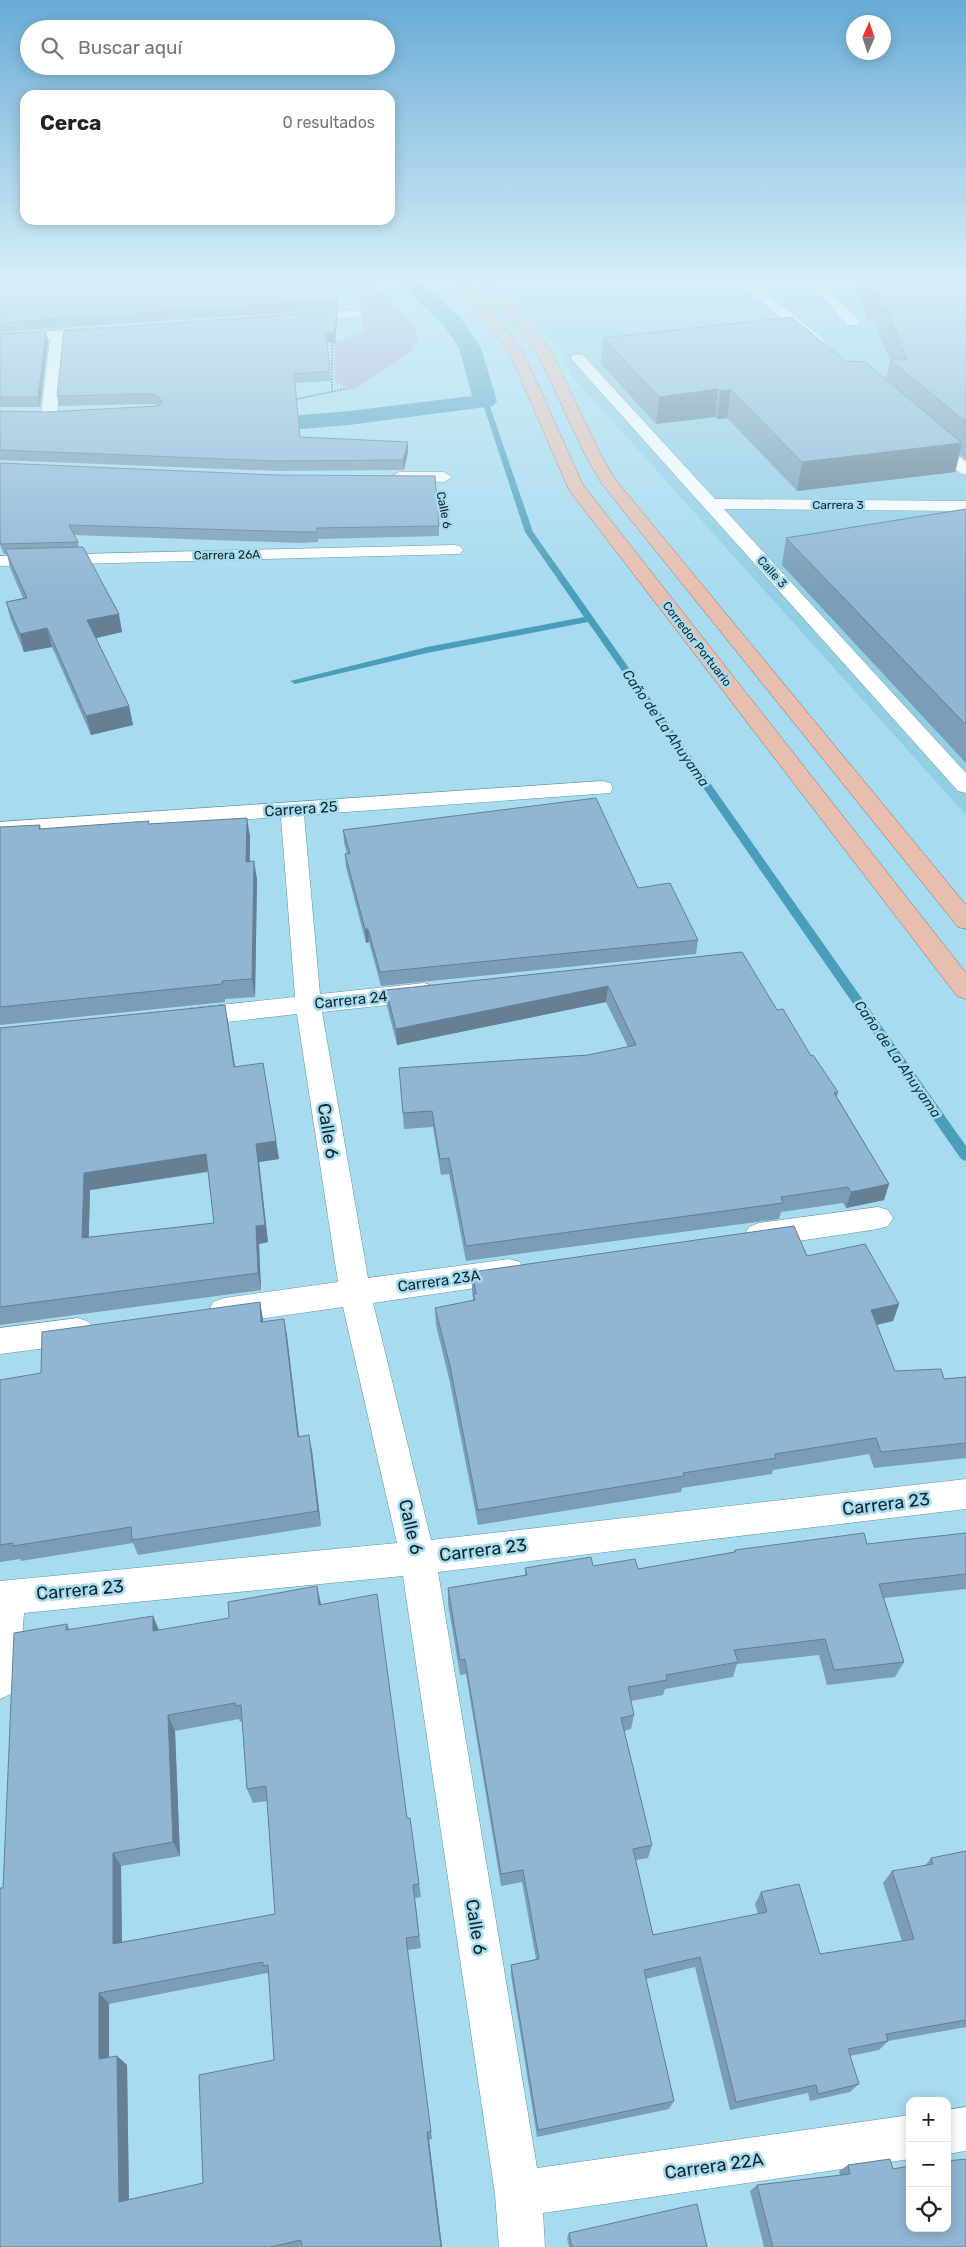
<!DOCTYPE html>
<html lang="es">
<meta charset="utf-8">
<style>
body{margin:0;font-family:Rubik,sans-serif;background:#f2f2f2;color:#222}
.controls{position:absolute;right:15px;bottom:15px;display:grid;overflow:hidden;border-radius:10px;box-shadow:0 2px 12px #0003}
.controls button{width:45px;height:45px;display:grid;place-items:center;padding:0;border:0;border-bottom:1px solid #e0e0e0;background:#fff;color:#222;font:25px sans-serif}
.compass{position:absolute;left:846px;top:15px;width:45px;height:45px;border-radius:50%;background:#fff;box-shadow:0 2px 12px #0003;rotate:3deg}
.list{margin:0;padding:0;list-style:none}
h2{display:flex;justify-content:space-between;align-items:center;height:65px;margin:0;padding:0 20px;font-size:21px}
h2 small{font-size:16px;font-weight:400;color:#767676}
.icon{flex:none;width:28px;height:28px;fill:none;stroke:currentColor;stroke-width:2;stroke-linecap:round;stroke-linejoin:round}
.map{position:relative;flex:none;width:966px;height:2247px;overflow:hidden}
.search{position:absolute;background:#fff;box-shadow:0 2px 12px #0003;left:20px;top:20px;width:375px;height:55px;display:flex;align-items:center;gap:12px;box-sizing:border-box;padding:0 18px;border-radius:28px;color:#767676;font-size:19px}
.panel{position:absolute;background:#fff;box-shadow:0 2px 12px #0003;left:20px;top:90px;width:375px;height:135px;border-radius:15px}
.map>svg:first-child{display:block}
.built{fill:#92cee4}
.green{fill:#a9aad0}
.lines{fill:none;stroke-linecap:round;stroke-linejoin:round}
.stream{fill:#4b9ebb;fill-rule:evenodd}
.canal{fill:#4b9ebb;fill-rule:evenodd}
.minor-casing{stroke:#6293a6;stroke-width:1}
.major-casing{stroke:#926e5e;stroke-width:1}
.path{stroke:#5c818e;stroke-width:2;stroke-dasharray:2 1;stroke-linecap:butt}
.minor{fill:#fff;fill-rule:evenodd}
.major{fill:#e8bfaf;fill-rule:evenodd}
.wall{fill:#7c9db6;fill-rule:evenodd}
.shaded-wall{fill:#657f94}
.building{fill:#90b6d4;stroke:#657f94;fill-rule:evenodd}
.labels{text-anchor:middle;stroke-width:5;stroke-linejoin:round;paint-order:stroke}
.far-street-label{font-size:12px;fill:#11262d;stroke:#a7dbef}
.far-water-label{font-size:14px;font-style:italic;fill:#0d3441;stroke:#a7dbef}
.street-label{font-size:15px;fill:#11262d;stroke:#a7dbef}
.near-street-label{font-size:18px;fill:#11262d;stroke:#a7dbef}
</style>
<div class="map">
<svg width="966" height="2247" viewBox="0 0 966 2247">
<rect width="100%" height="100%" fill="#a7dbef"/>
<path class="built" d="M 501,281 L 966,281 L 966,815 L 571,375 L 558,347 Z"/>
<path class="green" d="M 341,281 L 371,281 L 416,328 L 418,338 L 410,353 L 353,390 L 335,382 L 334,344 L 362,332 C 364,311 359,293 341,281 Z"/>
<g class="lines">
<path class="stream" d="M 485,399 L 488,401 L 533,532 L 966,1146 L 966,1161 L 961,1159 L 588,622 L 427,653 L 295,684 L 290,681 L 427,647 L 584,617 L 525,532 L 482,401 Z"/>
<path class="canal" d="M 399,281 L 421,281 L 461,318 L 481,348 L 497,401 L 493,406 L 349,425 L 241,434 L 232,432 L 229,427 L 232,422 L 241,420 L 349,411 L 472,396 L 459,348 L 445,327 Z"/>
<defs>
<g id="minor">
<path d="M 737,281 L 751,281 L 822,338 L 824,341 L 822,344 L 812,344 Z"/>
<path d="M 808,281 L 821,281 L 857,319 L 859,322 L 857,325 L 847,325 Z"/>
<path d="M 356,310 L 363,314 L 361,317 L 301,321 L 294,317 L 301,313 Z"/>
<path d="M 101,328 L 108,332 L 106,335 L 64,338 L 57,415 L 49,420 L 44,418 L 41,415 L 50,339 L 0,342 L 0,334 Z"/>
<path d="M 578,354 L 583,355 L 715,499 L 966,501 L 966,511 L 724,509 L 966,773 L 966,793 L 958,791 L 573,361 L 571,358 L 573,355 Z"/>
<path d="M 929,433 L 935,435 L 966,462 L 966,475 L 960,473 L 923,441 L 921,438 L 923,435 Z"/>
<path d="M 399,472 L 444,472 L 452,477 L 444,482 L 393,480 L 391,477 Z"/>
<path d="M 454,545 L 460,546 L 463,550 L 460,554 L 0,566 L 0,556 Z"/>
<path d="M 602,781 L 610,783 L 613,788 L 610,793 L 304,815 L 320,994 L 424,983 L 433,986 L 437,992 L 433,998 L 424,1001 L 322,1012 L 368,1278 L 509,1259 L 520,1262 L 524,1271 L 520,1280 L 509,1283 L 373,1303 L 431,1540 L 966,1479 L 966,1509 L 438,1572 L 537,2168 L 910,2115 L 910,2159 L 543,2213 L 545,2247 L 499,2247 L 495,2194 L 403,1576 L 24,1613 L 19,1680 L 13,1693 L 0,1699 L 0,1581 L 397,1543 L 343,1307 L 224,1324 L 213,1320 L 209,1311 L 213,1302 L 224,1298 L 338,1282 L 297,1014 L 191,1026 L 182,1023 L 178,1017 L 182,1011 L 191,1008 L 295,997 L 281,817 L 0,836 L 0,822 Z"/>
<path d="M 878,1207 L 888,1210 L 893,1218 L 888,1226 L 878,1229 L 759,1247 L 749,1243 L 744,1235 L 749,1227 L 759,1223 Z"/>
<path d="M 78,1318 L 89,1322 L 94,1331 L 89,1340 L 78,1344 L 0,1354 L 0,1328 Z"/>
<path d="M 966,2107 L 966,2151 L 947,2154 L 947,2110 Z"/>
</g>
<g id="major">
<path d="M 451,281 L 465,281 L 479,293 L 523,352 L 583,485 L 966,973 L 966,999 L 957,996 L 569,490 L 509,352 L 469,299 Z"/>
<path d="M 481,281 L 494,281 L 551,351 L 601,455 L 615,479 L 966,905 L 966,929 L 958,927 L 602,484 L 585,455 L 537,352 Z"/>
</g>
</defs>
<use href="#minor" class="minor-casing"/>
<use href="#major" class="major-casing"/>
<g class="path">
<path d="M 335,281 L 345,288"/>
<path d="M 332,392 L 332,344 L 336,342"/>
<path d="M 293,400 L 349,388"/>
<path d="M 444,504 L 448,524"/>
</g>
<use href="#minor" class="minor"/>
<use href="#major" class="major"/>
</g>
<g class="wall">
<path d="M 0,281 L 335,281 L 338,309 L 0,332 Z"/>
<path d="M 853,281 L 966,281 L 966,460 L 960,454 L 955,472 L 797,491 L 727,418 L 717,419 L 715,417 L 656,424 L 601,364 L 603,338 L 845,361 L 886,379 L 890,361 L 874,321 L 868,320 Z"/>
<path d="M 337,311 L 337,321 L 335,342 L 327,343 L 331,381 L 295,383 L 300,437 L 408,442 L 408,452 L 404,470 L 277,471 L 0,460 L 0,461 L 0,411 L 47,412 L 158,406 L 154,404 L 59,406 L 57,396 Z"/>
<path d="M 0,334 L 48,341 L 40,407 L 0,407 Z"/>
<path d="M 0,463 L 439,526 L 439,536 L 318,539 L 318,542 L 302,543 L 74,535 L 78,542 L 79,548 L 122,632 L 96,638 L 129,706 L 133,725 L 91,735 L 52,647 L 24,652 L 11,620 L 6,602 L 23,598 L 10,568 L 7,554 L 4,554 L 0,545 Z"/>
<path d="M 966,509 L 966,763 L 782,565 L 786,538 Z"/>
<path d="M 150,824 L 250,836 L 250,862 L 257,879 L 255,997 L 225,999 L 225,1002 L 0,1025 L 0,827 L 40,825 L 41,829 Z"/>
<path d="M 343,830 L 638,888 L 698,940 L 696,954 L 381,986 L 369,942 L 366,943 L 346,867 L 345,854 L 347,853 L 344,843 Z"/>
<path d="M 742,952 L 777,1010 L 838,1092 L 837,1097 L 889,1184 L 884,1200 L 846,1208 L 843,1203 L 781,1212 L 779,1219 L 466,1261 L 449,1174 L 441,1175 L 433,1127 L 404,1129 L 399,1068 L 588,1055 L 628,1047 L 606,1002 L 397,1045 L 387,1006 L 386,990 Z"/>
<path d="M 225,1005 L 235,1067 L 263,1063 L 279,1159 L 259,1162 L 268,1242 L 259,1244 L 261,1290 L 0,1325 L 0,1028 ZM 208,1172 L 214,1223 L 89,1237 L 90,1190 Z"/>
<path d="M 807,1256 L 899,1304 L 893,1321 L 877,1325 L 895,1371 L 944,1379 L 966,1377 L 966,1458 L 874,1468 L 869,1454 L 773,1470 L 772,1474 L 682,1488 L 681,1492 L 478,1525 L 450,1383 L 436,1325 L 435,1308 L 473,1300 L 472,1289 L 472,1272 Z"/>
<path d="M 260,1302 L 263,1322 L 284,1319 L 287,1336 L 299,1437 L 312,1451 L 321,1526 L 138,1555 L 133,1543 L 21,1561 L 20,1559 L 0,1562 L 0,1380 L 41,1373 Z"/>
<path d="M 966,1533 L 966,1589 L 884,1598 L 904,1662 L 895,1677 L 827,1685 L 819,1655 L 737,1664 L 733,1677 L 665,1689 L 663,1695 L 631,1701 L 634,1715 L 631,1729 L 624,1731 L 652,1845 L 648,1858 L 636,1860 L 653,1935 L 758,1914 L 755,1904 L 761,1892 L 820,1954 L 902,1941 L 883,1883 L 892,1871 L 925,1866 L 931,1858 L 966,1851 L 966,2027 L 888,2041 L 879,2050 L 850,2056 L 859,2084 L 850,2092 L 810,2101 L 808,2093 L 730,2110 L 695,1967 L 646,1979 L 674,2101 L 669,2109 L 537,2137 L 511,1975 L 511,1965 L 536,1959 L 522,1882 L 501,1886 L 466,1674 L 460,1675 L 448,1604 L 448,1588 L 525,1575 L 525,1568 L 593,1566 L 638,1569 L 734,1552 L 735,1550 L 867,1544 Z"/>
<path d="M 321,1604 L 407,1818 L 410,1818 L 421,1897 L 415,1898 L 421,1948 L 408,1950 L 432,2139 L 429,2140 L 442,2247 L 302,2247 L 302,2246 L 298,2247 L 0,2247 L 3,1888 L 67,1624 L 70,1630 L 153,1616 L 159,1630 ZM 239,1719 L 240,1722 L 242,1721 L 247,1789 L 253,1803 L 267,1801 L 275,1914 L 122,1942 L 121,1866 L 180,1856 L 175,1731 ZM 267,1973 L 269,1977 L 274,2060 L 203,2183 L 129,2199 L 127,2065 L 117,2056 L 109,2058 L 109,2004 Z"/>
<path d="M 848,2165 L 893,2169 L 966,2247 L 764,2247 L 750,2191 L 757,2185 L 840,2175 L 839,2171 Z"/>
<path d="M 569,2233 L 707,2247 L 569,2247 L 567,2238 Z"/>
</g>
<g class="shaded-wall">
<path d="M 337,311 L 337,321 L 335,342 L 326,343 L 326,334 Z"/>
<path d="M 46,332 L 48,341 L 40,407 L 38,397 Z"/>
<path d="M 718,389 L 715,417 L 656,424 L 659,397 Z"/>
<path d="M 731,390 L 727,418 L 717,419 L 720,391 Z"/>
<path d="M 408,442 L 408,452 L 404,470 L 403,460 Z"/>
<path d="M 962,443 L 955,472 L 797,491 L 802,462 Z"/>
<path d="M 119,614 L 122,632 L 92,639 L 87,620 Z"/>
<path d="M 47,628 L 52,647 L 24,652 L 20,634 Z"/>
<path d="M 129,706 L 133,725 L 91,735 L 86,716 Z"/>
<path d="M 247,818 L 250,836 L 249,880 L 246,862 Z"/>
<path d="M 254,861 L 257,879 L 255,997 L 252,979 Z"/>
<path d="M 365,929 L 368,929 L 369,942 L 366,943 Z"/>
<path d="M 608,986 L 606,1002 L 397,1045 L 396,1029 Z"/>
<path d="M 225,1005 L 228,1023 L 238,1085 L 234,1067 Z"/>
<path d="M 276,1141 L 279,1159 L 259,1162 L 268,1242 L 259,1244 L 261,1290 L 258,1273 L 256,1226 L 256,1144 Z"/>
<path d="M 206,1154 L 210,1171 L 90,1190 L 88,1255 L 82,1238 L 84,1173 Z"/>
<path d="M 889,1184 L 884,1200 L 846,1208 L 851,1192 Z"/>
<path d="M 260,1302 L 263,1319 L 264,1339 L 261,1322 Z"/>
<path d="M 899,1304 L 893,1321 L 865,1327 L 871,1310 Z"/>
<path d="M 284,1319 L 287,1336 L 301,1453 L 298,1437 Z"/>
<path d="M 309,1435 L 312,1451 L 321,1526 L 318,1511 Z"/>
<path d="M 317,1586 L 321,1604 L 323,1622 L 319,1605 Z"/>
<path d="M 153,1616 L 160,1633 L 153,1631 Z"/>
<path d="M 168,1715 L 175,1731 L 180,1856 L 173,1842 Z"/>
<path d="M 113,1853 L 121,1866 L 122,1956 L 113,1944 Z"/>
<path d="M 99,1993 L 109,2004 L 109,2069 L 99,2059 Z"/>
<path d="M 117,2056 L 127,2065 L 129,2208 L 119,2202 Z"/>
<path d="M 427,2132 L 429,2140 L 442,2247 L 441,2247 Z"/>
</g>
<g class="building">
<path d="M 0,281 L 335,281 L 337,300 L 0,323 Z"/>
<path d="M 869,281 L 966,281 L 966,422 L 890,360 L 907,360 L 880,292 L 873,292 Z"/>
<path d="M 337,311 L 334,333 L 326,334 L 330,371 L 294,374 L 300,437 L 408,442 L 403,460 L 276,461 L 0,450 L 0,411 L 47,412 L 158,406 L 162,403 L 159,397 L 152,394 L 57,396 L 64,331 Z"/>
<path d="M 792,317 L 845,361 L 865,362 L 962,443 L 802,462 L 731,390 L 720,391 L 718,389 L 659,397 L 603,338 Z"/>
<path d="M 46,332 L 38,397 L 0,397 L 0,334 Z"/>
<path d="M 0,463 L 276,475 L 435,476 L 439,526 L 317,528 L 317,532 L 301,532 L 69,525 L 78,542 L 1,544 L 0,540 Z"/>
<path d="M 966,509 L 966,725 L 786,538 Z"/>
<path d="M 83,547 L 119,614 L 87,620 L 129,706 L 86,716 L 47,628 L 20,634 L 6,602 L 27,598 L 5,549 Z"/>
<path d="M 596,798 L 638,888 L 670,883 L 698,940 L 380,972 L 368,929 L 365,929 L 345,854 L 350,853 L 343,830 Z"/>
<path d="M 247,818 L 246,862 L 254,861 L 252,979 L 222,981 L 222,984 L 0,1007 L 0,827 L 40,825 L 39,829 L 149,821 L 148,824 Z"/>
<path d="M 742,952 L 777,1010 L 783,1009 L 811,1056 L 813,1055 L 838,1092 L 834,1093 L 889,1184 L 851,1192 L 848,1187 L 781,1197 L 783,1203 L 466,1246 L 449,1158 L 440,1159 L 432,1111 L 403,1113 L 399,1068 L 588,1055 L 636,1045 L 608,986 L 396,1029 L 386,990 Z"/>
<path d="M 225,1005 L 234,1067 L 263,1063 L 276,1141 L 256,1144 L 265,1225 L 256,1226 L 258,1273 L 0,1307 L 0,1028 ZM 206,1154 L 214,1223 L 82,1238 L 84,1173 Z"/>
<path d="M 794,1226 L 807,1256 L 865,1244 L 899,1304 L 871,1310 L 895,1371 L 941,1369 L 944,1379 L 966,1377 L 966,1443 L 881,1452 L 876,1438 L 775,1454 L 776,1458 L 683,1473 L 684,1476 L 478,1510 L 450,1366 L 435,1308 L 475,1300 L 473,1294 L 476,1294 L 472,1272 Z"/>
<path d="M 260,1302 L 261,1322 L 284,1319 L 298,1437 L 309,1435 L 318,1511 L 132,1540 L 131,1527 L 13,1546 L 13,1543 L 0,1545 L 0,1380 L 41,1373 L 42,1332 Z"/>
<path d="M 864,1533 L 867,1544 L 966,1533 L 966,1574 L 879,1584 L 904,1662 L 834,1670 L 825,1639 L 734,1650 L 738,1662 L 666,1675 L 667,1680 L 628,1687 L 634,1715 L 621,1718 L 652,1845 L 633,1849 L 653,1935 L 767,1912 L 761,1892 L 799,1884 L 820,1954 L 914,1939 L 892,1871 L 933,1864 L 931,1858 L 966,1851 L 966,2020 L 886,2034 L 888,2041 L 848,2049 L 859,2084 L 818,2094 L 816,2085 L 736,2102 L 700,1957 L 644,1970 L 674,2101 L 538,2130 L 511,1965 L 539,1959 L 523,1870 L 501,1874 L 465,1659 L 460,1660 L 448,1588 L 527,1575 L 525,1568 L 591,1557 L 593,1566 L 635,1559 L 638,1569 L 735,1552 L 735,1550 Z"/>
<path d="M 317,1586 L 319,1605 L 377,1594 L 407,1818 L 410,1818 L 419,1884 L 413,1885 L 419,1936 L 406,1938 L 431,2132 L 427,2132 L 441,2247 L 302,2247 L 301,2240 L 270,2247 L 0,2247 L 0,1888 L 3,1888 L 14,1633 L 67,1624 L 66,1630 L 153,1616 L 153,1631 L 229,1618 L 228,1602 ZM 235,1703 L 235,1706 L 241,1705 L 247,1789 L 266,1786 L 275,1914 L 113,1944 L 113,1853 L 173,1842 L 168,1715 ZM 263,1962 L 263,1966 L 268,1965 L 274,2060 L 199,2075 L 203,2183 L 119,2202 L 117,2056 L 99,2059 L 99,1993 Z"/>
<path d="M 890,2159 L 893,2169 L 910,2166 L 910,2228 L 947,2228 L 947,2161 L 966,2159 L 966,2247 L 773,2247 L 757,2185 L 850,2174 L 848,2165 Z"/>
<path d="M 697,2204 L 707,2247 L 572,2247 L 569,2233 Z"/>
</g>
<linearGradient id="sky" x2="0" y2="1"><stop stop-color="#69abd6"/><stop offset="0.47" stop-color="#d7eff8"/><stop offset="1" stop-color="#d7eff8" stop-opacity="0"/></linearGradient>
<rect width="966" height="595" fill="url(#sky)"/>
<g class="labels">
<g class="far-street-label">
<text x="838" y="509">Carrera 3</text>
<text transform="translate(444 510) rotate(79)" y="4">Calle 6</text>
<text transform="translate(227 555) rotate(-1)" y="4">Carrera 26A</text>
<text transform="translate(772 572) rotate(48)" y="4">Calle 3</text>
<text transform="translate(697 644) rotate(52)" y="4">Corredor Portuario</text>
</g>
<g class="far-water-label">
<text transform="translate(666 728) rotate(55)" y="5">Caño de La Ahuyama</text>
<text transform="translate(898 1059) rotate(55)" y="5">Caño de La Ahuyama</text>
</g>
<g class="street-label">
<text transform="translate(301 809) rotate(-4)" y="5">Carrera 25</text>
<text transform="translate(351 1000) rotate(-6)" y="5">Carrera 24</text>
<text transform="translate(439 1281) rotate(-8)" y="5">Carrera 23A</text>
</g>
<g class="near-street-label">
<text transform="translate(328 1131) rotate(81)" y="6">Calle 6</text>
<text transform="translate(886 1504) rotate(-7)" y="6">Carrera 23</text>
<text transform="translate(411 1527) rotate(77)" y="6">Calle 6</text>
<text transform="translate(483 1550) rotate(-7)" y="6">Carrera 23</text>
<text transform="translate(80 1590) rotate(-5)" y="6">Carrera 23</text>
<text transform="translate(476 1927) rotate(81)" y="6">Calle 6</text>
<text transform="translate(714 2166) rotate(-8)" y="6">Carrera 22A</text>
</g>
</g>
</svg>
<div class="controls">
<button>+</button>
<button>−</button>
<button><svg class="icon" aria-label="locate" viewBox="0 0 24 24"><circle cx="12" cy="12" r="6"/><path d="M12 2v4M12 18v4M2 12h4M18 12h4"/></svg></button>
</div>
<svg class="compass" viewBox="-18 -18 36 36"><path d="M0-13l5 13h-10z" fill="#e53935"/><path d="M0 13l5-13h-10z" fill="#767676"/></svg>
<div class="search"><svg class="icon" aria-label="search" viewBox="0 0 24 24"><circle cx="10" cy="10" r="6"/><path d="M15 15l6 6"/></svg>Buscar aquí</div>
<section class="panel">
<h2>Cerca<small>0 resultados</small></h2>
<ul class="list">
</ul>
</section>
</div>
